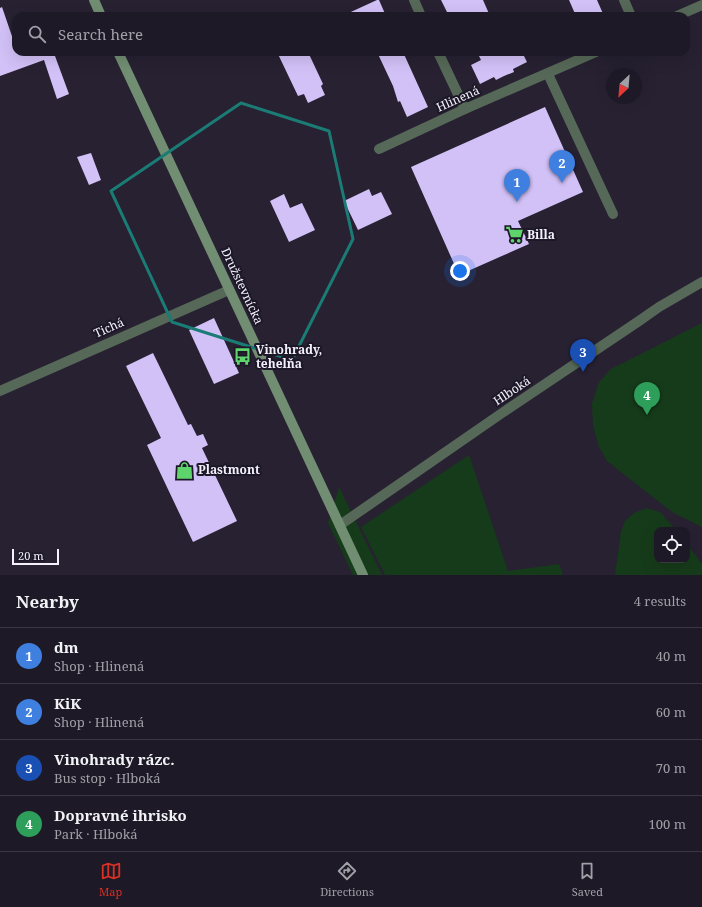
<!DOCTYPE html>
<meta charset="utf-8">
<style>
body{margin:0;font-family:"Noto Serif",serif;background:#25222e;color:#f1f3f6}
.controls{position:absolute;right:12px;bottom:12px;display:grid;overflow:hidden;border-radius:8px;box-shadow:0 4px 16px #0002}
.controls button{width:36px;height:36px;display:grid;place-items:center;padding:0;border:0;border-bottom:1px solid #3b3843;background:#1d1926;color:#f1f3f6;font:20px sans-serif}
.compass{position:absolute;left:606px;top:68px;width:36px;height:36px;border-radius:50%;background:#1d1926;box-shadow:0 4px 16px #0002;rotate:206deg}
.scale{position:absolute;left:12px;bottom:10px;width:47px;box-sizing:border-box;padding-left:4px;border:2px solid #f4f1fc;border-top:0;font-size:11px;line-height:14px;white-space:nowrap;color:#f4f1fc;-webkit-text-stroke:3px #1d1828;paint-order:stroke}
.you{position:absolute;left:460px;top:271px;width:14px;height:14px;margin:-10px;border:3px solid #fff;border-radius:50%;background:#1a73e8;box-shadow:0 0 0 6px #1a73e833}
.badge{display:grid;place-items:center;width:26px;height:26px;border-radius:50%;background:#d93025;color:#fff;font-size:13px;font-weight:700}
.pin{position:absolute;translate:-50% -33px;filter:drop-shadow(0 1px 2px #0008)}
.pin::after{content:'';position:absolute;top:21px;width:14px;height:12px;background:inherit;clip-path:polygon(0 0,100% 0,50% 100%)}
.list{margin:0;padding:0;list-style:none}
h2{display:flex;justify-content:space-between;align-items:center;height:52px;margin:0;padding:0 16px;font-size:17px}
h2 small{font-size:13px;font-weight:400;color:#a0a0a7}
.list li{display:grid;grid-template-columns:26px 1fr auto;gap:12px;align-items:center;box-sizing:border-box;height:56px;padding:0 16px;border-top:1px solid #3b3843}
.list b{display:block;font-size:15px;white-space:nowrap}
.list p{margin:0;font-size:13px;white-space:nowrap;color:#a0a0a7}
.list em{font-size:13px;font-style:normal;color:#a0a0a7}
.icon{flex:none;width:22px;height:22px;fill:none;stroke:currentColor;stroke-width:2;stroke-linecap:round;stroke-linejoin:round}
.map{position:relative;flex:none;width:702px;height:575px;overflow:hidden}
.search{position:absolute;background:#1d1926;box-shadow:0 4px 16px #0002;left:12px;right:12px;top:12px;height:44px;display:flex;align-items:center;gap:10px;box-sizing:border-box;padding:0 14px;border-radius:12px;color:#a0a0a7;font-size:15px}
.sheet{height:276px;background:#1d1926}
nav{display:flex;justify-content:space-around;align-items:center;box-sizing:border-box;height:56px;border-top:1px solid #3b3843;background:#1d1926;font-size:11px;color:#a0a0a7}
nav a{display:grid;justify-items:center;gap:2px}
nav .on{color:#d93025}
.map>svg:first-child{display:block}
.green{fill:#163b1a}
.building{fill:#d2c1f7}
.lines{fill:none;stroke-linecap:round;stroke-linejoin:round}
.street{stroke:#566857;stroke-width:10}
.secondary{stroke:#718e72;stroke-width:10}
.marked{fill:none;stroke:#1a7c75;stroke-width:3;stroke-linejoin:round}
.labels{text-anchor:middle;stroke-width:4;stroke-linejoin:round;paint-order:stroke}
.street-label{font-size:12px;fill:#f4f1fc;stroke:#1d1828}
.poi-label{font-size:12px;font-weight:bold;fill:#f4f1fc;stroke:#1d1828;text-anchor:start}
</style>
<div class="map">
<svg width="702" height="575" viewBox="0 0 702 575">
<rect width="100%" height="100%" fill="#272132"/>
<g class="green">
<path d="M 702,323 L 702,527 L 672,512 L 607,461 L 599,447 L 593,426 L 592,403 L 599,382 L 611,369 Z"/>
<path d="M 469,455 L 508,571 L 559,564 L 563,575 L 385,575 L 361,527 Z"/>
<path d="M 339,487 L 382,575 L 353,575 L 328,523 Z"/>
<path d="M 646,508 L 660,512 L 676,530 L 657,530 L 657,560 L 687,560 L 687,544 L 702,564 L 702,575 L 615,575 L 621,531 L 625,521 L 634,513 Z"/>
</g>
<g class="building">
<path d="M 377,0 L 379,0 L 386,16 L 342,16 Z"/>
<path d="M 441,0 L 483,0 L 490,16 L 449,16 Z"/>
<path d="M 569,0 L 597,0 L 604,16 L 576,16 Z"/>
<path d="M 2,7 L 16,48 L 16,52 L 61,52 L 61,54 L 55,56 L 69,94 L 57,99 L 44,60 L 0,76 L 0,8 Z"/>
<path d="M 277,52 L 308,52 L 323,84 L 321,86 L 325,95 L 308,103 L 304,94 L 298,96 Z"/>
<path d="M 377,52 L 403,52 L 428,107 L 407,117 L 400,101 L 398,102 L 393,86 Z"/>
<path d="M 477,52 L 522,52 L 527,62 L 513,69 L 514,72 L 504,76 L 496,80 L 494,77 L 480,84 L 471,65 L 481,60 Z"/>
<path d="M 545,107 L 583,192 L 518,221 L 529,244 L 459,275 L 411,167 Z"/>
<path d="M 91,153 L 101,180 L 89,185 L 77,157 Z"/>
<path d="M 369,189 L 372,196 L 381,192 L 392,214 L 358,230 L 344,201 Z"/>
<path d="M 284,194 L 290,208 L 302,203 L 315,230 L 289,242 L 270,201 Z"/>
<path d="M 214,318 L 239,373 L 214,384 L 189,330 Z"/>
<path d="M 153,353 L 188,425 L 191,424 L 197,436 L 203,434 L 208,445 L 202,448 L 237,521 L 193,542 L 147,445 L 161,438 L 126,366 Z"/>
</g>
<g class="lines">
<g class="street">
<path d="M 414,0 L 421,16"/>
<path d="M 624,0 L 631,16"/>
<path d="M 677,16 L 702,5"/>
<path d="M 438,52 L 465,109"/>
<path d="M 548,74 L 613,214"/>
<path d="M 379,149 L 465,109 L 596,52"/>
<path d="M 0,391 L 229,290"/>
<path d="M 340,525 L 502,413 L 639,321 L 659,307 L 702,282"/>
</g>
<g class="secondary">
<path d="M 94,0 L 101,16"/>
<path d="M 118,52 L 363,575"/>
</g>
</g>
<path class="marked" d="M 241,103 L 329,131 L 353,239 L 292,360 L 172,322 L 111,191 Z"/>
<defs>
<symbol id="supermarket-bare" viewBox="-9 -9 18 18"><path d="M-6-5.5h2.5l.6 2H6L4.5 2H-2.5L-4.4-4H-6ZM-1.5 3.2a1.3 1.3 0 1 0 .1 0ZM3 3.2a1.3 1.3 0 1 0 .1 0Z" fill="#5ed56c" stroke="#1d1828" stroke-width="2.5" paint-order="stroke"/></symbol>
<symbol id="bus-bare" viewBox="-9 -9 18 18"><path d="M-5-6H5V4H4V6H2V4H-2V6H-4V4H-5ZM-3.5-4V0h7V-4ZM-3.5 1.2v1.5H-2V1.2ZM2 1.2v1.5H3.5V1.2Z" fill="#5ed56c" stroke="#1d1828" stroke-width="2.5" paint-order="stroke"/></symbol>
<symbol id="shop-bare" viewBox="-9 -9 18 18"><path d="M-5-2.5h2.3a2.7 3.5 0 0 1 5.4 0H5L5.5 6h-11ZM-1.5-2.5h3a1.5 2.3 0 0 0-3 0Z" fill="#5ed56c" stroke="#1d1828" stroke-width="2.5" paint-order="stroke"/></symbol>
</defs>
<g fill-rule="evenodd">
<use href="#supermarket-bare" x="502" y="222" width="25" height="25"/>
<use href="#bus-bare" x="230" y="344" width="25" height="25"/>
<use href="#shop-bare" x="172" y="458" width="25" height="25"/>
</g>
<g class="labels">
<g class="street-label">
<text transform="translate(458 99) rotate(-24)" y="4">Hlinená</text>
<text transform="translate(242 286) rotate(65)" y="4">Družstevnícka</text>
<text transform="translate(109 328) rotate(-24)" y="4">Tichá</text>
<text transform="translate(512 391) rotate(-34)" y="4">Hlboká</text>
</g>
<g class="poi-label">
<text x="527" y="239">Billa</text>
<text x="256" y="354">Vinohrady,<tspan x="256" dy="14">tehelňa</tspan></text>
<text x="198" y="474">Plastmont</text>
</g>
</g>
</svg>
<div class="controls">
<button><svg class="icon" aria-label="locate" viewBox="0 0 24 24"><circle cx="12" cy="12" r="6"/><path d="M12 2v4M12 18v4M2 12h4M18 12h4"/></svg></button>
</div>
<svg class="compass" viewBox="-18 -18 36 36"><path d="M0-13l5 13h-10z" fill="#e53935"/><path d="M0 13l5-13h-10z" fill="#a0a0a7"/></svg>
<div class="scale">20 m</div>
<div class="you"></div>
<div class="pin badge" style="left:517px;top:202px;background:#3f7fe0">1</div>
<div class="pin badge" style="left:562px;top:183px;background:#3f7fe0">2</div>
<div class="pin badge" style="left:583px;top:372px;background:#1a4fb4">3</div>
<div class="pin badge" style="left:647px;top:415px;background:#2e9e5b">4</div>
<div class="search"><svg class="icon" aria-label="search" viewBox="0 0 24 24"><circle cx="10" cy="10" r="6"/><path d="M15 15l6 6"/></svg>Search here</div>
</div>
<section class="sheet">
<h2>Nearby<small>4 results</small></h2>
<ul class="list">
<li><span class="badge" style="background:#3f7fe0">1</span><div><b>dm</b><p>Shop · Hlinená</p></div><em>40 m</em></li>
<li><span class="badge" style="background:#3f7fe0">2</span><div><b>KiK</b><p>Shop · Hlinená</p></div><em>60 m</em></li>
<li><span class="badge" style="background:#1a4fb4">3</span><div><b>Vinohrady rázc.</b><p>Bus stop · Hlboká</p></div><em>70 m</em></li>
<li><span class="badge" style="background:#2e9e5b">4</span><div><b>Dopravné ihrisko</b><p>Park · Hlboká</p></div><em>100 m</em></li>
</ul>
</section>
<nav>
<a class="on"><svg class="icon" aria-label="map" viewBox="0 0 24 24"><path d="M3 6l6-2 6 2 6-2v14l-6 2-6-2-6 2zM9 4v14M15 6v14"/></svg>Map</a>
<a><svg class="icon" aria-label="directions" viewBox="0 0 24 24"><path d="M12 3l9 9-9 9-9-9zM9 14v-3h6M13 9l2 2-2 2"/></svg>Directions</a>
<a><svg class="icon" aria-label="saved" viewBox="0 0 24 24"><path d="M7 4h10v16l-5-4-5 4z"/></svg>Saved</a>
</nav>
